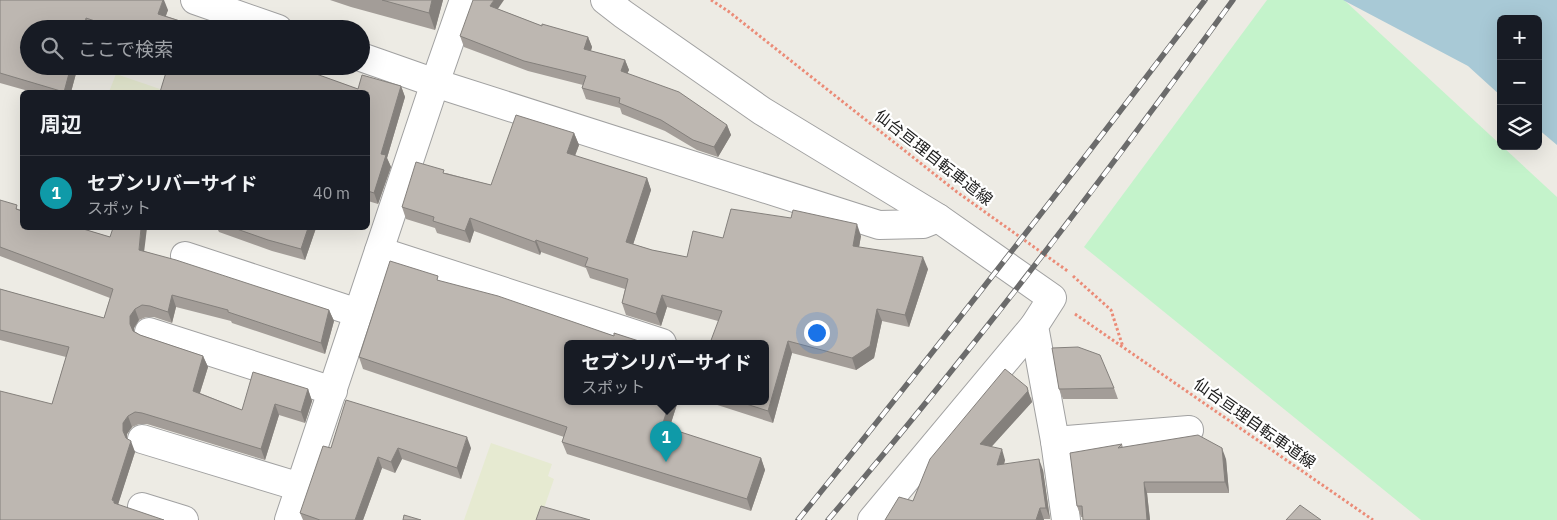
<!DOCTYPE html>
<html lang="ja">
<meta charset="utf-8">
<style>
body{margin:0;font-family:"IBM Plex Sans","Noto Sans JP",sans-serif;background:#242831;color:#f1f3f6}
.controls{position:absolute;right:15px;top:15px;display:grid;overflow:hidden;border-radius:8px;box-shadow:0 5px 20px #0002}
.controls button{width:45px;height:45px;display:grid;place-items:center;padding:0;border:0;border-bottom:1px solid #363941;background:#171b24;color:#f1f3f6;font:25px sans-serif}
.you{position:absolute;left:816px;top:332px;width:18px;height:18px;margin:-12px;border:4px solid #fff;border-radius:50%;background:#1a73e8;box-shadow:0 0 0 8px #1a73e833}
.badge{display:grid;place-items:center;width:32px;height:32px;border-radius:50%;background:#7c3aed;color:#fff;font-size:16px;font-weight:700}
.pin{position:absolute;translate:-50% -41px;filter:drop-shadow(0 1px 2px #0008)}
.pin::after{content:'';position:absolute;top:26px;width:18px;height:15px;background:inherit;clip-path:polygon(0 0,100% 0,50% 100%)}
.popup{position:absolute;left:564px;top:340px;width:205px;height:65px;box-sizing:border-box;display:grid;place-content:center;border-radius:8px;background:#171b24;filter:drop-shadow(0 1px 4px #0005);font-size:16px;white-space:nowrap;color:#9ea1a6}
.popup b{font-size:19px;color:#f1f3f6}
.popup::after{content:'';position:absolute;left:50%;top:100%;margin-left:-10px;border:10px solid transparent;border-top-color:#171b24}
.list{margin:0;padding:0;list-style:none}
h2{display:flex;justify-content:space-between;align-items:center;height:65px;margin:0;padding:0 20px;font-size:21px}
h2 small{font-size:16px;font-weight:400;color:#9ea1a6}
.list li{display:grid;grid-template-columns:32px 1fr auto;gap:15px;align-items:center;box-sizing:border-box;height:75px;padding:0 20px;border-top:1px solid #363941}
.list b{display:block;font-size:19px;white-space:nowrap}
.list p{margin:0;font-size:16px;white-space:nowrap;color:#9ea1a6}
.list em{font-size:16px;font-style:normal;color:#9ea1a6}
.icon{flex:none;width:28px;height:28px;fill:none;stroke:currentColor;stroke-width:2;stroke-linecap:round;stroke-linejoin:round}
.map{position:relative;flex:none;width:1557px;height:520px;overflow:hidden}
.search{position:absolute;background:#171b24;box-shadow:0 5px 20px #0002;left:20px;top:20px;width:350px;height:55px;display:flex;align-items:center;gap:12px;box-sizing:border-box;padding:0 18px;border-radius:28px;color:#9ea1a6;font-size:19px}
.panel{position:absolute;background:#171b24;box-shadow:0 5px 20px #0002;left:20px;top:90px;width:350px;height:140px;border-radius:8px}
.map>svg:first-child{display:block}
.farmland{fill:#e6ead1}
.park{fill:#c4f3cb}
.water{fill:#a8c9d6}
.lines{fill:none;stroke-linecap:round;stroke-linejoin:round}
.street-casing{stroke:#a1a1a1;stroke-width:30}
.path{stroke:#eb8b77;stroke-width:3;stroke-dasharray:2.5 2.5;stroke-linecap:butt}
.street{stroke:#fff;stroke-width:28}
.rail-casing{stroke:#6b6b6b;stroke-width:5.5}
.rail{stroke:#fff;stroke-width:4;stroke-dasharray:11;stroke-linecap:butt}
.wall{fill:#a39d98}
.shaded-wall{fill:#84807c}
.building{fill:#bdb7b1;stroke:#84807c}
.labels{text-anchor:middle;stroke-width:4.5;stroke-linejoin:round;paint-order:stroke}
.street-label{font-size:16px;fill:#1d1d1d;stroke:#fff}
</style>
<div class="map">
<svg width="1557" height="520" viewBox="0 0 1557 520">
<rect width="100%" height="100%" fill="#edebe4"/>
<g class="farmland">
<path d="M 116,74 L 160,89 L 158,92 L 109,92 Z"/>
<path d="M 491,443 L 552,464 L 548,476 L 554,479 L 540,520 L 464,520 Z"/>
</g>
<path class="park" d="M 1267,0 L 1344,0 L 1557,197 L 1557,520 L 1421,520 L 1084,247 Z"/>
<path class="water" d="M 1343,0 L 1557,0 L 1557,145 L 1538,129 L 1538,19 L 1501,19 L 1501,96 L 1468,66 Z"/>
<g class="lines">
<defs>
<g id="street">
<path d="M 195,0 L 278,29"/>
<path d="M 605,0 L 623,14 L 762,111 L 938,218 L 1052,298 L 1034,326 L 1055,441 L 1066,520"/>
<path d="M 361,57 L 435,83 L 879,225 L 923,224 L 938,218"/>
<path d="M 379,251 L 662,343"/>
<path d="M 185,256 L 358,313"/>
<path d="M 149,332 L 333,391"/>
<path d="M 142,439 L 300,487"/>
<path d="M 1055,441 L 1189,430"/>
<path d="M 142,507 L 184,520"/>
<path d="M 289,520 L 435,83 L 464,0"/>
<path d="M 872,520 L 1034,326"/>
</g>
</defs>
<use href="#street" class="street-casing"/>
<g class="path">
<path d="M 711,0 L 728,11 L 957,192 L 1069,272"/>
<path d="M 1073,276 L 1111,310 L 1123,347"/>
<path d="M 1075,314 L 1373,520"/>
</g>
<use href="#street" class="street"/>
<defs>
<g id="rail">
<path d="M 798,520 C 937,349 1072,175 1205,0"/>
<path d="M 828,520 C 971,353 1104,178 1233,0"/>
</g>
</defs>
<use href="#rail" class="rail-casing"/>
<use href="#rail" class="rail"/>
</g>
<g class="wall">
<path d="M 0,0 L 168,10 L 166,16 L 205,29 L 29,29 L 29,66 L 78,66 L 71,92 L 32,92 L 0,83 Z"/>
<path d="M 330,0 L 443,0 L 435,30 L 351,7 Z"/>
<path d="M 498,9 L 542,26 L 588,37 L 592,47 L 591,51 L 625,60 L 629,70 L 627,73 L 727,125 L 731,135 L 718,157 L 697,150 L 665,131 L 622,114 L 620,108 L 586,99 L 582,88 L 583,85 L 528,71 L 464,47 L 460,36 Z"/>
<path d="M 168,66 L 310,66 L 312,73 L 358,89 L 401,86 L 405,97 L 387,158 L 391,167 L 378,204 L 368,201 L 368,92 Z"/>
<path d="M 574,133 L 579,145 L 575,156 L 647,178 L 651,190 L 633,244 L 652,250 L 687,257 L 723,238 L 861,236 L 859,247 L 928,269 L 909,327 L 882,321 L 874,358 L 856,370 L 792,353 L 773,423 L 705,401 L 765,401 L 718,321 L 667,307 L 661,326 L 626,315 L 622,303 L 625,289 L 590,278 L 586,268 L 541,252 L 540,255 L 474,231 L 470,243 L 437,233 L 435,228 L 406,219 L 402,207 L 446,173 L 491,185 Z"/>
<path d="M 0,200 L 18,209 L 110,237 L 144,251 L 329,310 L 334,321 L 325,354 L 232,323 L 231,321 L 176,307 L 172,323 L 154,317 L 146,317 L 139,320 L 134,328 L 134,331 L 140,335 L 203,356 L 208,367 L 200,393 L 242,410 L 308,389 L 312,401 L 305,423 L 279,415 L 265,460 L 147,424 L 139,424 L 132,427 L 127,434 L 127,438 L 135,452 L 118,504 L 0,520 L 52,404 L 66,357 L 0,340 L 0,289 L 104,318 L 110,298 L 0,256 Z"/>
<path d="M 211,228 L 316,228 L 305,260 L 272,251 L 219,232 L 218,230 Z"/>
<path d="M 440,281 L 614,336 L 567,401 L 678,401 L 669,429 L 761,458 L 765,470 L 751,511 L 567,454 L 562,442 L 564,437 L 363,369 L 359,357 Z"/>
<path d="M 1114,388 L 1118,399 L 1063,399 L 1059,389 Z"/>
<path d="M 1031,397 L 1032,402 L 991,447 L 1005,460 L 1004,464 L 1043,470 L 1050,519 L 1044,519 L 1044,520 L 885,520 L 913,501 Z"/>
<path d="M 1122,444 L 1123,448 L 1226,459 L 1229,493 L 1147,493 L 1150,520 L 1083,520 L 1083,517 L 1081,517 L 1077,506 Z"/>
<path d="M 331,448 L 471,448 L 461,479 L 402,459 L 395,473 L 382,468 L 363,520 L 303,520 L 300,513 Z"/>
</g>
<g class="shaded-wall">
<path d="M 163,0 L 164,0 L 168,10 L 162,25 L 158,14 Z"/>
<path d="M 432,0 L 443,0 L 435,30 L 429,13 Z"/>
<path d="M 494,0 L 504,0 L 493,16 L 490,6 Z"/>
<path d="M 86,18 L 90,29 L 84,29 Z"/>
<path d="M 588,37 L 592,47 L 588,59 L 584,49 Z"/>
<path d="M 625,60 L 629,70 L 624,81 L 621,71 Z"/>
<path d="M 71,66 L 78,66 L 71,92 L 64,92 Z"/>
<path d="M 401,86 L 405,97 L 387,158 L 391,167 L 378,204 L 374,193 L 381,154 Z"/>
<path d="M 727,125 L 731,135 L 718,157 L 714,147 Z"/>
<path d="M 574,133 L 579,145 L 571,166 L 567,153 Z"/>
<path d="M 647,178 L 651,190 L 630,254 L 626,242 Z"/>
<path d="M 470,218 L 474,231 L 470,243 L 465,231 Z"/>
<path d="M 857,224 L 861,236 L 857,258 L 853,246 Z"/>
<path d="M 141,228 L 147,228 L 143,261 L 139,250 Z"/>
<path d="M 308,228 L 316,228 L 305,260 L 301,249 Z"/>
<path d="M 536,240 L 541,252 L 540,255 L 535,242 Z"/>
<path d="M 923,257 L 928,269 L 909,327 L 905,315 Z"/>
<path d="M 172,295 L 176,307 L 172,323 L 168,312 Z"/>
<path d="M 662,295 L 667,307 L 661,326 L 656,314 Z"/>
<path d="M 135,309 L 139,320 L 134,328 L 134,335 L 130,324 L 130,316 Z"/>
<path d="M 877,309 L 882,321 L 874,358 L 856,370 L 852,358 Z"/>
<path d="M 329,310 L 334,321 L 325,354 L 321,343 Z"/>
<path d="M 788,341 L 792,353 L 773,423 L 768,411 Z"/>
<path d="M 203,356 L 208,367 L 197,402 L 193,391 Z"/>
<path d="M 1027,387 L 1032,402 L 984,455 L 980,444 Z"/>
<path d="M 308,389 L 312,401 L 305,423 L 301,412 Z"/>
<path d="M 670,401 L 678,401 L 666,439 L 662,426 Z"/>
<path d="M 275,404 L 279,415 L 265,460 L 261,449 Z"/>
<path d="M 128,416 L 132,427 L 127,434 L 127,442 L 123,431 L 123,423 Z"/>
<path d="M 467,437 L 471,448 L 461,479 L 457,468 Z"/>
<path d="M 131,441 L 135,452 L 117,508 L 112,500 Z"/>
<path d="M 398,448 L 402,459 L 395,473 L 391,462 Z"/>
<path d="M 1222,448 L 1226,459 L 1229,493 L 1225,482 Z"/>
<path d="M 1002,449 L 1005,460 L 1001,476 L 997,465 Z"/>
<path d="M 378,457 L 382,468 L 363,520 L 355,520 Z"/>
<path d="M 761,458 L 765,470 L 751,511 L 747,499 Z"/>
<path d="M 1039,459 L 1043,470 L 1050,519 L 1046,508 Z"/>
<path d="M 1144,482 L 1147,493 L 1150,520 L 1147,520 Z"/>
<path d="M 1040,508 L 1044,520 L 1036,520 Z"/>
</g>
<g class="building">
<path d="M 0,0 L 163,0 L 158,14 L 205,29 L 119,29 L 86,18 L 84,29 L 29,29 L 29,66 L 71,66 L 64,92 L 0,73 Z"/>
<path d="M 382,0 L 432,0 L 429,13 Z"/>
<path d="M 473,0 L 494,0 L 490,6 L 542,26 L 542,24 L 588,37 L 584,49 L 625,60 L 621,71 L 679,92 L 727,125 L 714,147 L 693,140 L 661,120 L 619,103 L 620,98 L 582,88 L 586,76 L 524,61 L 460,36 Z"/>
<path d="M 168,66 L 309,66 L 308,71 L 358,89 L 362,75 L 401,86 L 381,154 L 386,155 L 374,193 L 368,191 L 368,92 L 160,92 Z"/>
<path d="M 516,115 L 574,133 L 567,153 L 647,178 L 626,242 L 652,250 L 687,257 L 693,231 L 723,238 L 731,209 L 791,218 L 793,210 L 857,224 L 853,246 L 923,257 L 905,315 L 877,309 L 870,346 L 852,358 L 788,341 L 768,411 L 737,401 L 765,401 L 765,343 L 710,343 L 722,311 L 662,295 L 656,314 L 622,303 L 628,279 L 585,266 L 588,258 L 536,240 L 535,242 L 470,218 L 465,231 L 433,221 L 434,217 L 402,207 L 416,162 L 444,170 L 443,173 L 491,185 Z"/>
<path d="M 0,200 L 17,205 L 16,209 L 22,211 L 22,228 L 80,228 L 110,237 L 113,228 L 141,228 L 139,250 L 176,260 L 329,310 L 321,343 L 228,312 L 228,310 L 172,295 L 168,312 L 150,306 L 142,305 L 135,309 L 130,316 L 130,324 L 133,331 L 140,335 L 203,356 L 193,391 L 242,410 L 253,372 L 308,389 L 301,412 L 275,404 L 261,449 L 142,413 L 135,412 L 128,416 L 123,423 L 123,431 L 126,438 L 131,441 L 112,500 L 114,501 L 114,503 L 164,520 L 0,520 L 0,391 L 52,404 L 69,347 L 0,330 L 0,289 L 104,318 L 113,289 L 0,247 Z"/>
<path d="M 234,228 L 308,228 L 301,249 L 268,240 Z"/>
<path d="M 390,261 L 438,276 L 437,280 L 498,296 L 614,336 L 614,333 L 645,343 L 567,343 L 567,401 L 670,401 L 662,426 L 761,458 L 747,499 L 562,442 L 567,427 L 359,357 Z"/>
<path d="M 1078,347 L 1100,355 L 1114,388 L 1059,389 L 1052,348 Z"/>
<path d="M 1005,369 L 1027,387 L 1028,391 L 980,444 L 1002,449 L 997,465 L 1039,459 L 1046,508 L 1040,508 L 1036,520 L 885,520 L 899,497 L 913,501 L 930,459 Z"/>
<path d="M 346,400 L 467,437 L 457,468 L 398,448 L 391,462 L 378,457 L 355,520 L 320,520 L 300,513 L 323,446 L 331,448 Z"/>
<path d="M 1198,435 L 1222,448 L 1225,482 L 1144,482 L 1147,520 L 1083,520 L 1082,506 L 1077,506 L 1070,453 L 1122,444 L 1118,448 Z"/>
<path d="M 1300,505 L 1321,520 L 1286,520 Z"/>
<path d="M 541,506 L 590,520 L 536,520 Z"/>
<path d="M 404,515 L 421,520 L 403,520 Z"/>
</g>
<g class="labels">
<g class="street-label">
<text transform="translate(934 157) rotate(38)" y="6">仙台亘理自転車道線</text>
<text transform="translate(1255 423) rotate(35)" y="6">仙台亘理自転車道線</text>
</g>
</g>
</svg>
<div class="controls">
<button>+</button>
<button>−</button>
<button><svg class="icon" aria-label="layers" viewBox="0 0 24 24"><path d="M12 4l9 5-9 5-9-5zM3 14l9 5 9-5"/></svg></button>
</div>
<div class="you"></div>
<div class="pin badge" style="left:666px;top:462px;background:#0f9aa8">1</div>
<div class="popup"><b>セブンリバーサイド</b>スポット</div>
<div class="search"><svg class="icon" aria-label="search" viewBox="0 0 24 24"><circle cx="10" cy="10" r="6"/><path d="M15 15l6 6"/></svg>ここで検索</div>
<section class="panel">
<h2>周辺<small></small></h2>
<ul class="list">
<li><span class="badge" style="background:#0f9aa8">1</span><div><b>セブンリバーサイド</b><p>スポット</p></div><em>40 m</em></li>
</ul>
</section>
</div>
